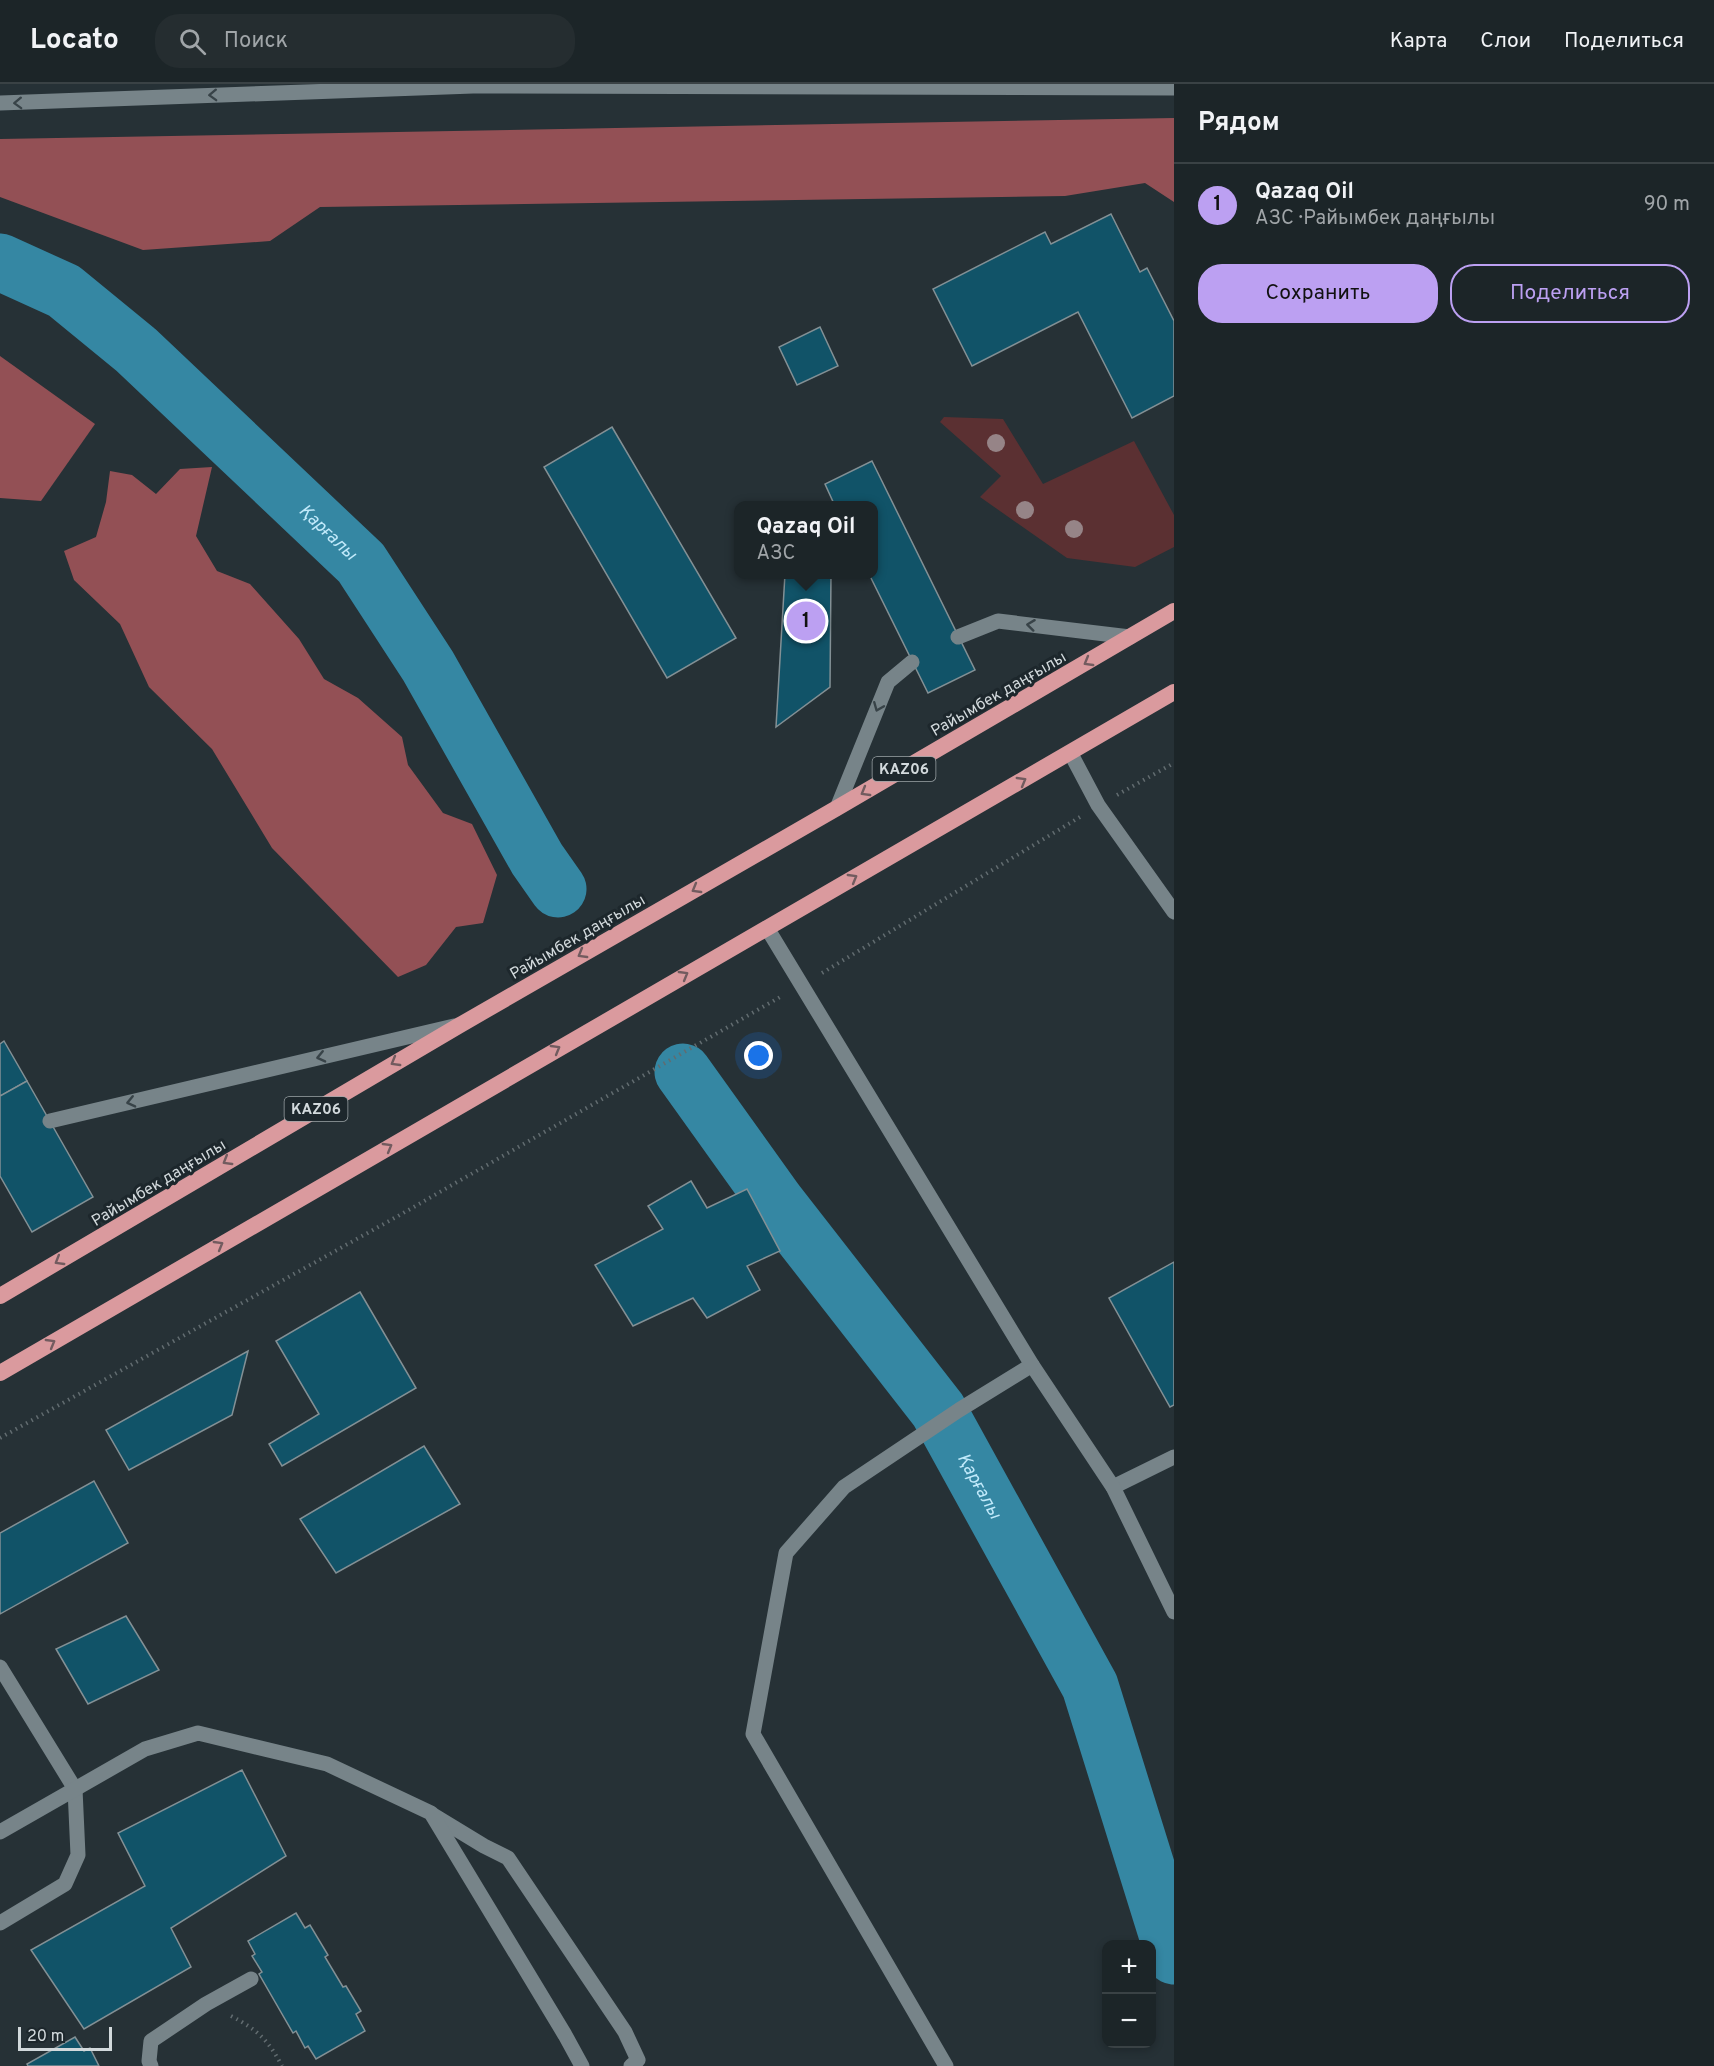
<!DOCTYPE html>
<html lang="ru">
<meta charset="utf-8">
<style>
body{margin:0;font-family:Overpass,sans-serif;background:#252d30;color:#f1f3f6}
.controls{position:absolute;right:18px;bottom:18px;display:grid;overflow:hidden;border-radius:12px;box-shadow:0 3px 9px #0003}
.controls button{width:54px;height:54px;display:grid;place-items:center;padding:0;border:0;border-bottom:2px solid #3a4245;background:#1c2528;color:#f1f3f6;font:30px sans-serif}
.scale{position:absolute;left:18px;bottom:15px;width:94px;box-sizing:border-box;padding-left:6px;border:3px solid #d2d9dc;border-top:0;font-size:16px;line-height:21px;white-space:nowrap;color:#d2d9dc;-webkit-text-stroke:4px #1d272c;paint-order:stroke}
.you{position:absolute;left:759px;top:972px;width:21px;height:21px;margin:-15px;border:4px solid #fff;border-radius:50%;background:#1a73e8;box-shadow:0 0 0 9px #1a73e833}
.badge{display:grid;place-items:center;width:39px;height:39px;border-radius:50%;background:#bca0f2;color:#111;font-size:20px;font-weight:700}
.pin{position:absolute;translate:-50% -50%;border:3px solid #fff;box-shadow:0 2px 6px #0006}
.popup{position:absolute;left:734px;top:417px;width:144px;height:78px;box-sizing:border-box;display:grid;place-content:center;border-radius:12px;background:#1c2528;filter:drop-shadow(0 2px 4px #0005);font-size:20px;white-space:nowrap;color:#a0a5a8}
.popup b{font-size:22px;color:#f1f3f6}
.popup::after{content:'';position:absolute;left:50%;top:100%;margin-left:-12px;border:12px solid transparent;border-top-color:#1c2528}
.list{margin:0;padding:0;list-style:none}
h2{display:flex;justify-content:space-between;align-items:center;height:78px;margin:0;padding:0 24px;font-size:26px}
h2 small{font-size:20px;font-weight:400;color:#a0a5a8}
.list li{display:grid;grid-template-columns:39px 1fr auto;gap:18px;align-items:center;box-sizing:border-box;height:84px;padding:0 24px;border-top:2px solid #3a4245}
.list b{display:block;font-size:22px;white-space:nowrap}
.list p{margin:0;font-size:20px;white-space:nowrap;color:#a0a5a8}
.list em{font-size:20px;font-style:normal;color:#a0a5a8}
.actions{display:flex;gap:12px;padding:18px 24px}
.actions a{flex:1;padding:14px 0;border:2px solid #bca0f2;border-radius:24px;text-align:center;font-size:21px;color:#bca0f2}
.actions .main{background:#bca0f2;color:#111}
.icon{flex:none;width:33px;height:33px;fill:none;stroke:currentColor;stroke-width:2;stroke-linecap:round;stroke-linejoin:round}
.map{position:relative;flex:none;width:1174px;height:1982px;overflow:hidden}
header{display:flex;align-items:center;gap:36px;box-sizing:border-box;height:84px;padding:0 30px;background:#1c2528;border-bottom:2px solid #3a4245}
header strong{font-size:28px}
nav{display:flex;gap:33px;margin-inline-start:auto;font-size:21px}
.search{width:420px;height:54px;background:#252d30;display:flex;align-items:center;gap:15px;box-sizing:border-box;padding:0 21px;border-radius:24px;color:#a0a5a8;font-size:22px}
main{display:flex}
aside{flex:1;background:#1c2528}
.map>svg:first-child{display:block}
.green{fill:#5b3032}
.forest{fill:#935055}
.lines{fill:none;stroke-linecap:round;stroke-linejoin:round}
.river{stroke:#3587a3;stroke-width:57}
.building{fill:#115368;stroke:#839095;stroke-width:1.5}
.path{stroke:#626c70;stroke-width:4;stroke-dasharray:1.5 4.5;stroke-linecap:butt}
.service{stroke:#778489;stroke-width:15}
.minor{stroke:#778489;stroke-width:15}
.tertiary{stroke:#778489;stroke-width:15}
.secondary{stroke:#778489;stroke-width:15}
.trunk{stroke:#da9a9e;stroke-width:16}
.tree{fill:#968487}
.oneway{stroke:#384348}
.oneway2{stroke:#725b5f}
.labels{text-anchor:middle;stroke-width:6;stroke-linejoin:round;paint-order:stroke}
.shield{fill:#1d272c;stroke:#9ca4a7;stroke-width:1.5}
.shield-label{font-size:15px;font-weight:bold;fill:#d2d9dc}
.street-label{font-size:16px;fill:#d2d9dc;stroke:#1d272c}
.water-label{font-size:18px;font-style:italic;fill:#c2eafb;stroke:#1d272c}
</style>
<header>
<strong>Locato</strong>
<div class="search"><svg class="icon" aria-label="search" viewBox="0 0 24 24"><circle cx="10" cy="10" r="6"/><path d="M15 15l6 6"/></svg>Поиск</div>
<nav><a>Карта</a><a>Слои</a><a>Поделиться</a></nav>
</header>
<main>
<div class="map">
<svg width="1174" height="1982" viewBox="0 0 1174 1982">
<rect width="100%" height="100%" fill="#263136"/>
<path class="green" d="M 944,333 L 1003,335 L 1043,400 L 1134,357 L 1174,431 L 1174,463 L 1135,483 L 1067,474 L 980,413 L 1001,392 L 940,338 Z"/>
<g class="forest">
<path d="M 1174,34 L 1174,118 L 1145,99 L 1065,112 L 320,123 L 270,157 L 143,166 L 0,113 L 0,55 Z"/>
<path d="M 0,272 L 95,340 L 41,417 L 0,414 Z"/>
<path d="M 212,383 L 196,452 L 217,487 L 250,500 L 299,555 L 324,595 L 358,614 L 402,653 L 408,681 L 443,729 L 472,740 L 497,791 L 483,839 L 456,843 L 426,881 L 398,893 L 272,764 L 212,665 L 149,603 L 120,540 L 74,496 L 64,467 L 96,453 L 106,418 L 110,387 L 132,391 L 156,410 L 180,385 Z"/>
</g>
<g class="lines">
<g class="river">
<path id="s1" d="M 0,178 L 64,207 L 136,266 L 361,479 L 428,582 L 537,775 L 558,805"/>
<path id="s2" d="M 683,988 L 776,1118 L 938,1326 L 1090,1602 L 1174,1872"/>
</g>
</g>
<g class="building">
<path d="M 1111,130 L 1140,188 L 1147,184 L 1174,237 L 1174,312 L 1132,334 L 1078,228 L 972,282 L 933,205 L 1045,148 L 1051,160 Z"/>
<path d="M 820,243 L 838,282 L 797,301 L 779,263 Z"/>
<path d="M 612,343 L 736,554 L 667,594 L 544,383 Z"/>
<path d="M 872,377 L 975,586 L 928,609 L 869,490 L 874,490 L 874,422 L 835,422 L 825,400 Z"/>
<path d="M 785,490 L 831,490 L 830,603 L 776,643 Z"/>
<path d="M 4,957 L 27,997 L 0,1012 L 0,960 Z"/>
<path d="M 27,997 L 93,1113 L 32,1148 L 0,1092 L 0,1012 Z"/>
<path d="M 691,1097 L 707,1124 L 747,1105 L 780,1167 L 747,1182 L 760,1206 L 707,1234 L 693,1214 L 633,1242 L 595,1181 L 663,1145 L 648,1122 Z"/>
<path d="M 1174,1178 L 1174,1321 L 1170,1323 L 1109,1214 Z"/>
<path d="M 360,1208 L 416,1304 L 282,1382 L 269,1360 L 319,1330 L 276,1257 Z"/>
<path d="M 248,1267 L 232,1331 L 129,1386 L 106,1346 Z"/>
<path d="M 424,1362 L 460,1420 L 336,1489 L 300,1435 Z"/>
<path d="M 94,1397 L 128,1459 L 0,1530 L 0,1449 Z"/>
<path d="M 126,1532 L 159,1586 L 88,1620 L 56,1565 Z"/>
<path d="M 242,1686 L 286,1772 L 171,1844 L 191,1883 L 84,1945 L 31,1866 L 145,1802 L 118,1749 Z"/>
<path d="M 296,1829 L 305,1844 L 310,1841 L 328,1871 L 325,1873 L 343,1903 L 346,1902 L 361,1927 L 356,1930 L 365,1947 L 316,1975 L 308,1962 L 305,1964 L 296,1947 L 293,1949 L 259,1890 L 262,1888 L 252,1872 L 255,1870 L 248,1857 Z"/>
<path d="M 75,1953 L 84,1967 L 90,1964 L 99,1982 L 28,1982 L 27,1980 Z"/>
</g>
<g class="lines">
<g class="path">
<path d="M 1117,711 L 1174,679"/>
<path d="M 822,889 L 1080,733"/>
<path d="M 0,1354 L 398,1132 L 782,912"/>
<path d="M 231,1932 C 258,1946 268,1956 282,1982"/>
</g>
<g class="service">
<path d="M 958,553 L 998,537 L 1130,553"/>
<path d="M 1071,670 L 1098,721 L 1174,828"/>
<path d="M 837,724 L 888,598 L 912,578"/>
<path d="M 50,1037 L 454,942"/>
<path d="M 0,1583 L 75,1705 L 78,1771 L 65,1800 L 0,1839"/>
<path d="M 433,1731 L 484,1762 L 508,1774 L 625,1948 L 638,1976 L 631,1982"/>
<path d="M 0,1748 L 145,1665 L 198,1649 L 327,1680 L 431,1729 L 565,1951 L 582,1982"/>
<path d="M 151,1982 L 149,1977 L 151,1957 L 206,1920 L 251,1895"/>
<path d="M 946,1982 L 753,1650 L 786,1469 L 844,1403 L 959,1326 L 1032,1281"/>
</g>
<path class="minor" d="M 1113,1403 L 1174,1373"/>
<path class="tertiary" d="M 767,844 L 1032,1281 L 1113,1403 L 1174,1528"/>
<path class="secondary" d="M 0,19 L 473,2 L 1174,4"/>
<g class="trunk">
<path d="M 0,1212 L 460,941 L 837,724 L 1174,527"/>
<path d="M 0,1289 L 1174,608"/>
</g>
</g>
<g class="tree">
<circle cx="996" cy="359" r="9"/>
<circle cx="1025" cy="426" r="9"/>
<circle cx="1074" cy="445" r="9"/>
</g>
<defs><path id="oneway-chevron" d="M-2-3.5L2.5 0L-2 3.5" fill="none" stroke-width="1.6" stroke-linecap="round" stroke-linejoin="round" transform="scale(1.5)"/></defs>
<g class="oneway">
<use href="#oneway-chevron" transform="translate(213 11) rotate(178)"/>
<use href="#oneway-chevron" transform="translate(18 19) rotate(178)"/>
<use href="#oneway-chevron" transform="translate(1031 541) rotate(-173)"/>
<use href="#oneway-chevron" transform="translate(878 623) rotate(112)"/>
<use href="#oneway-chevron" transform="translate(321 973) rotate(167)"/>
<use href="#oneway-chevron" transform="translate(131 1018) rotate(167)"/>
</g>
<g class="oneway2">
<use href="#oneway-chevron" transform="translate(1088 578) rotate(150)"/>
<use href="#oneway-chevron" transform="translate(1022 697) rotate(-30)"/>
<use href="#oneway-chevron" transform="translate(865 708) rotate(150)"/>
<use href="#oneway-chevron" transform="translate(853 794) rotate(-30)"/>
<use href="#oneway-chevron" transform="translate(696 805) rotate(150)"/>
<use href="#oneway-chevron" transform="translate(582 870) rotate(150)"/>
<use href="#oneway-chevron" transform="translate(684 891) rotate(-30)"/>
<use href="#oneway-chevron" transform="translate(556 965) rotate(-30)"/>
<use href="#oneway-chevron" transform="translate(395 978) rotate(150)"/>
<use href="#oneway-chevron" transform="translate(388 1063) rotate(-30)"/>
<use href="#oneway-chevron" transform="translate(227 1077) rotate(149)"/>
<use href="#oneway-chevron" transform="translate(219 1161) rotate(-30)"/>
<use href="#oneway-chevron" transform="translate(59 1177) rotate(149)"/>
<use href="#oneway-chevron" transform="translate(51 1259) rotate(-30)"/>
</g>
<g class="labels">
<g class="shield">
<rect x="872.5" y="673" width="63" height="24" rx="4.5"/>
<rect x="284.5" y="1013" width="63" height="24" rx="4.5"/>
</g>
<g class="shield-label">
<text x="904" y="690">KАZ06</text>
<text x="316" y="1030">KАZ06</text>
</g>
<g class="street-label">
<text transform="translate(998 609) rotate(-30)" y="6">Райымбек даңғылы</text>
<text transform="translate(577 852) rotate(-30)" y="6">Райымбек даңғылы</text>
<text transform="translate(158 1098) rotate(-31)" y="6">Райымбек даңғылы</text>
</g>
<g class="water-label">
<text dy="6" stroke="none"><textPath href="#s1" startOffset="428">Қарғалы</textPath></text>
<text dy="6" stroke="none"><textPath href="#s2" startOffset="510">Қарғалы</textPath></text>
</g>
</g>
</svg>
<div class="controls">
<button>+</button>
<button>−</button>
</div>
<div class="scale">20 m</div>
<div class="you"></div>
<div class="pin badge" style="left:806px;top:537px">1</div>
<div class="popup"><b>Qazaq Oil</b>АЗС</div>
</div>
<aside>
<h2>Рядом<small></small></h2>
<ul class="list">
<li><span class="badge">1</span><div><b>Qazaq Oil</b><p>АЗС · Райымбек даңғылы</p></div><em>90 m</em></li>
</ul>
<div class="actions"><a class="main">Сохранить</a><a>Поделиться</a></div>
</aside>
</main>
